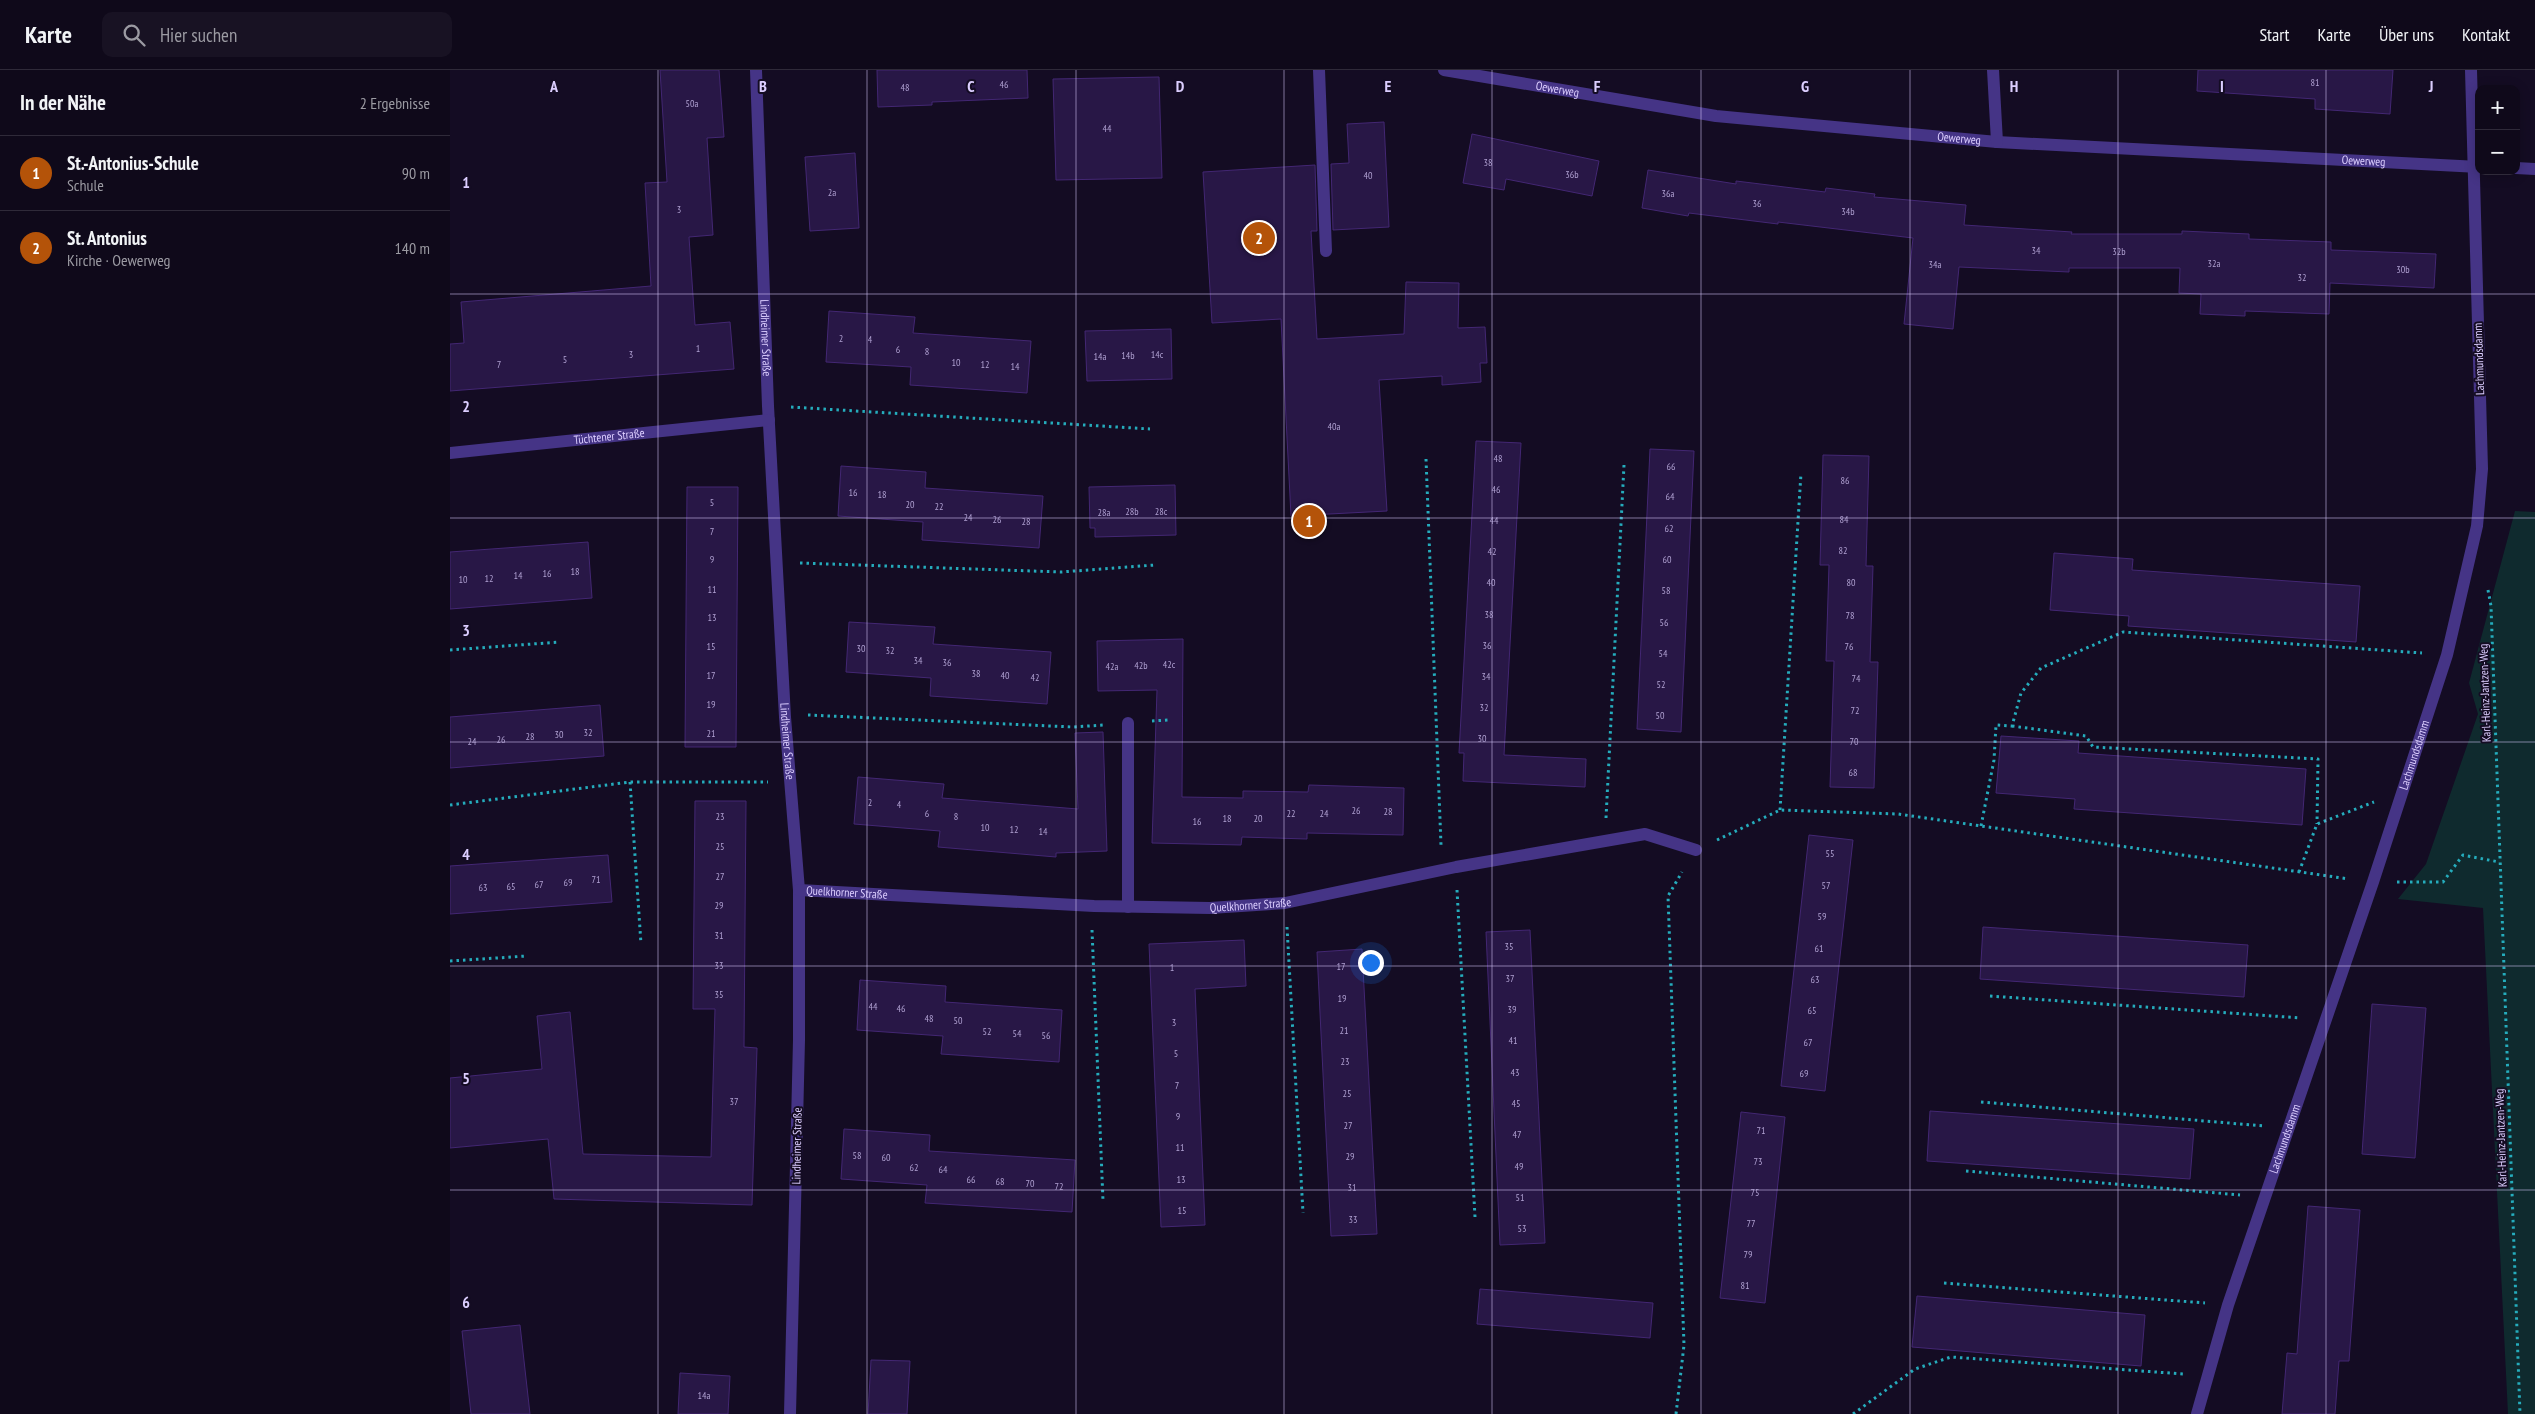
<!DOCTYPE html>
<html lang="de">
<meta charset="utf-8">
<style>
body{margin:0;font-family:"PT Sans Narrow",sans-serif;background:#181223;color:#f1f3f6}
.controls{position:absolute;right:15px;top:15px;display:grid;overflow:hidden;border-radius:10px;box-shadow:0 2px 12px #0003}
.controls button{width:45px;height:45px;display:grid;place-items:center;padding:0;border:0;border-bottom:1px solid #2f2a39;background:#0f091a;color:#f1f3f6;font:25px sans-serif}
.you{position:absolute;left:920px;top:892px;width:18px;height:18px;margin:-12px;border:4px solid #fff;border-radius:50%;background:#1a73e8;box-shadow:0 0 0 8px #1a73e833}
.badge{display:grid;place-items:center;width:32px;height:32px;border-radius:50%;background:#b45309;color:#fff;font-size:16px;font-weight:700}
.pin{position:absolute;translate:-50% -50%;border:2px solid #fff;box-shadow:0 1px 5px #0006}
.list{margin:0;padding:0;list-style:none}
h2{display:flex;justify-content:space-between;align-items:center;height:65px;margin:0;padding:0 20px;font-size:21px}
h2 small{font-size:16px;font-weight:400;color:#9b9aa2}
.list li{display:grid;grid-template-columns:32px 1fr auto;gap:15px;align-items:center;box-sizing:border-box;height:75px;padding:0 20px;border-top:1px solid #2f2a39}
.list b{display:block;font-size:19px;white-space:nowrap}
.list p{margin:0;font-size:16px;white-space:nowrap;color:#9b9aa2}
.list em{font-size:16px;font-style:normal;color:#9b9aa2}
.icon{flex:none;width:28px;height:28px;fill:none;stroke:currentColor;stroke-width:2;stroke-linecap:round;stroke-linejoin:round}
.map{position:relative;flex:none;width:2085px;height:1344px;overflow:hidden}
header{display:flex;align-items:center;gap:30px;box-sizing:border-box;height:70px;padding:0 25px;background:#0f091a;border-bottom:1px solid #2f2a39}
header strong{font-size:24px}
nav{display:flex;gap:28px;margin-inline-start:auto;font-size:18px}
.search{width:350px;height:45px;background:#181223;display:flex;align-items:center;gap:12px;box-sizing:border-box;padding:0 18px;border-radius:10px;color:#9b9aa2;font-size:19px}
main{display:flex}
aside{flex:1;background:#0f091a}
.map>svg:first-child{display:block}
.green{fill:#0f2a2e}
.building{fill:#281746;stroke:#432773}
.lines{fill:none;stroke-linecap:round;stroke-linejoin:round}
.path{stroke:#25acbc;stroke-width:3;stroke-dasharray:2.5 4;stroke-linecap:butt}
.service{stroke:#453486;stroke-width:12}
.minor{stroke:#453486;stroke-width:12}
.grid{fill:none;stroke:#dcceff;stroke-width:1;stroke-opacity:0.55}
.labels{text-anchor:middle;stroke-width:4;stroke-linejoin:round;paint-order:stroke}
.number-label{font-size:10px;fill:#afa0d1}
.street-label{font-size:12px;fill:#dcceff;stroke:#140c23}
.grid-label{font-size:16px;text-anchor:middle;font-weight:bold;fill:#dcceff;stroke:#140c23;stroke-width:4;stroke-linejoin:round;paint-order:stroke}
</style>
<header>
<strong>Karte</strong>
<div class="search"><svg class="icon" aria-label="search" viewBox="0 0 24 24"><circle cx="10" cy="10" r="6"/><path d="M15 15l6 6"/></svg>Hier suchen</div>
<nav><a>Start</a><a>Karte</a><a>Über uns</a><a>Kontakt</a></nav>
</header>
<main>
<aside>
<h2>In der Nähe<small>2 Ergebnisse</small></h2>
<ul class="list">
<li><span class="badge">1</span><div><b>St.-Antonius-Schule</b><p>Schule</p></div><em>90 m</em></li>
<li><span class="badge">2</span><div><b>St. Antonius</b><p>Kirche · Oewerweg</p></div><em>140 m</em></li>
</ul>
</aside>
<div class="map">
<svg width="2085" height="1344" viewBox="0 0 2085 1344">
<rect width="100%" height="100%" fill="#140c23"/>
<path class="green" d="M 2065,441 L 2085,442 L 2085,1344 L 2058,1344 L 2033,838 L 1948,829 L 1976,794 L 2028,644 L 2019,613 Z"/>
<g class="building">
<path d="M 210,0 L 269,0 L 274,67 L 257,68 L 263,165 L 239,167 L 245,255 L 280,252 L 284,299 L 0,321 L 0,274 L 14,273 L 11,232 L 201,216 L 195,113 L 217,112 Z"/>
<path d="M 427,0 L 577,0 L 578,28 L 482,32 L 482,35 L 428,37 Z"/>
<path d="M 1748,0 L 1943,0 L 1940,44 L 1865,39 L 1865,29 L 1747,21 Z"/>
<path d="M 709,7 L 712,108 L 606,110 L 603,9 Z"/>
<path d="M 934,52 L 939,157 L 883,160 L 881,94 L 899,93 L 897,54 Z"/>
<path d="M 1022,64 L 1149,91 L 1142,126 L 1056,109 L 1054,120 L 1013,113 Z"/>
<path d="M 405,83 L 409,158 L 360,161 L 355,87 Z"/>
<path d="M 865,95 L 867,161 L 861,161 L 867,269 L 954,264 L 956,212 L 1009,213 L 1008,258 L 1035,257 L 1037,293 L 1030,293 L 1031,312 L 992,315 L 992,306 L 929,310 L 937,441 L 841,446 L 831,249 L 762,253 L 753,102 Z"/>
<path d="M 1198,100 L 1286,114 L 1286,111 L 1375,122 L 1376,118 L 1425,124 L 1424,127 L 1516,135 L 1514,155 L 1622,162 L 1621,164 L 1732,164 L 1732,161 L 1799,164 L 1799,169 L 1881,172 L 1881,180 L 1986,184 L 1984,218 L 1880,213 L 1879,244 L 1795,241 L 1795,246 L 1750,244 L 1751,224 L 1729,223 L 1730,198 L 1619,198 L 1619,202 L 1509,197 L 1503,259 L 1454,254 L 1463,168 L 1328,152 L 1328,154 L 1239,143 L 1238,146 L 1192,138 Z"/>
<path d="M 379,241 L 465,247 L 463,263 L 581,271 L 577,323 L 460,315 L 461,297 L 376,292 Z"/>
<path d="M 721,259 L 722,309 L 637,311 L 635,261 Z"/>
<path d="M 1026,371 L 1071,373 L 1054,685 L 1136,689 L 1135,717 L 1013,711 L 1014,683 L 1009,683 Z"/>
<path d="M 1200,379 L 1244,381 L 1231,662 L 1187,659 Z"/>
<path d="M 1373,385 L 1419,386 L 1416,496 L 1423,496 L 1420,592 L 1428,592 L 1424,718 L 1380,717 L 1384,591 L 1376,591 L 1379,495 L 1370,495 Z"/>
<path d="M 391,396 L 476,402 L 475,418 L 593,426 L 589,478 L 472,470 L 473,452 L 388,446 Z"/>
<path d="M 725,415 L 726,465 L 645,467 L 645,458 L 640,458 L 639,417 Z"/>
<path d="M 237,417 L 288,417 L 286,677 L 235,677 Z"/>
<path d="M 138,472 L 142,528 L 0,539 L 0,482 Z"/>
<path d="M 1604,483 L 1683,489 L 1682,500 L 1910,516 L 1906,572 L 1678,556 L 1679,546 L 1600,540 Z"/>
<path d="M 399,552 L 485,557 L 483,574 L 601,582 L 597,634 L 480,626 L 481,608 L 396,602 Z"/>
<path d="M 733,569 L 732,727 L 793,728 L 793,721 L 858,722 L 859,715 L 954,718 L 953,765 L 857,763 L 857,769 L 792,767 L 791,775 L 702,773 L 707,620 L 648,621 L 647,571 Z"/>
<path d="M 150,635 L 154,686 L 0,698 L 0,647 Z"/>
<path d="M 653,662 L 657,781 L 606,783 L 606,787 L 488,777 L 490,761 L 404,754 L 408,707 L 494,714 L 492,728 L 628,739 L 625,663 Z"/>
<path d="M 1551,666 L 1629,671 L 1628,683 L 1856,699 L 1852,755 L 1624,739 L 1625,729 L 1546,723 Z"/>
<path d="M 245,731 L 296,731 L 294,977 L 307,978 L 302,1135 L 104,1129 L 98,1069 L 0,1078 L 0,1008 L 92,999 L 87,946 L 120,942 L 133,1084 L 261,1087 L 265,939 L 243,939 Z"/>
<path d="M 1359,765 L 1403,770 L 1375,1021 L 1331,1016 Z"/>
<path d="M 158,785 L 162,832 L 0,844 L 0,796 Z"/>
<path d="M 1533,857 L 1798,875 L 1794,927 L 1530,909 Z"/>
<path d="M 1080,860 L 1095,1173 L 1050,1175 L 1036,862 Z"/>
<path d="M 794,870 L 796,916 L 745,919 L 755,1155 L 711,1157 L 699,874 Z"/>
<path d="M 912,879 L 927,1164 L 881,1166 L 867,882 Z"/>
<path d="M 410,910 L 496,916 L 495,932 L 612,940 L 609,992 L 491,984 L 493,966 L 407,960 Z"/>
<path d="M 1922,934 L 1976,938 L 1965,1088 L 1912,1084 Z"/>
<path d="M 1480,1041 L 1744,1059 L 1740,1109 L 1477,1091 Z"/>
<path d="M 1291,1042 L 1335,1047 L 1315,1233 L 1270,1228 Z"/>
<path d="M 394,1059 L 480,1065 L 479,1081 L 625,1090 L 622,1142 L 475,1133 L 477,1115 L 391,1109 Z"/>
<path d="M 1858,1136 L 1910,1140 L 1899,1291 L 1889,1291 L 1885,1344 L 1832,1344 L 1837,1283 L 1847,1284 Z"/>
<path d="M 1030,1219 L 1203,1233 L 1200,1268 L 1027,1254 Z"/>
<path d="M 1467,1226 L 1695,1245 L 1691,1296 L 1462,1277 Z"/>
<path d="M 70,1255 L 80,1344 L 21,1344 L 12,1261 Z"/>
<path d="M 421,1290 L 460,1291 L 457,1344 L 418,1344 Z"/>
<path d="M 230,1303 L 280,1306 L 278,1344 L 228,1344 Z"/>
</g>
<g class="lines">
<g class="path">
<path d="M 341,337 L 700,359"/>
<path d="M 976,389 L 991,775"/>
<path d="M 350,493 L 611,502 L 705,495"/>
<path d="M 2038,520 L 2041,536 L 2070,1344"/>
<path d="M 0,580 L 110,572"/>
<path d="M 358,645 L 623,657 L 654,655"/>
<path d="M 702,651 L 718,650"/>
<path d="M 1562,656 L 1636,666 L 1643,677 L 1868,689 L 1867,754"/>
<path d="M 180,712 L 191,874"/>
<path d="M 0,735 L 180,712 L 318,712"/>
<path d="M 1330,740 L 1351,403"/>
<path d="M 1156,748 L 1174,395"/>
<path d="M 1531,756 L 1544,690 L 1546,655 L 1562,656 L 1571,623 L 1591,598 L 1673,562 L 1972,583"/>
<path d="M 1267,770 L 1330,740 L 1448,744 L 1899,809"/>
<path d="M 1849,802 L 1867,754 L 1924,732"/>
<path d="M 1947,812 L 1993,812 L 2013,785 L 2049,792"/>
<path d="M 1007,820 L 1025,1147"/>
<path d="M 837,857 L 853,1143"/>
<path d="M 642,860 L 653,1131"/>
<path d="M 0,891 L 77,886"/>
<path d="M 1540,926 L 1851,948"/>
<path d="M 1531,1032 L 1814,1056"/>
<path d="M 1516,1101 L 1790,1125"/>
<path d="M 1494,1213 L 1755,1233"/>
<path d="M 1226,1344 L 1234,1275 L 1218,826 L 1232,802"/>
<path d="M 1403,1344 L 1465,1299 L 1501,1287 L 1733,1304"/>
</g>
<g class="service">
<path d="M 869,0 L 876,181"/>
<path d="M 678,837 L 678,653"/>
</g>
<g class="minor">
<path id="s1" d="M 306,0 L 318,336 L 335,647 L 349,820 L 349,970 L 340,1344"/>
<path id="s2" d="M 994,0 L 1266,46 L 1547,72 L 2029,97"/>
<path d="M 1543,0 L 1547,72"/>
<path d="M 2066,98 L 2085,99"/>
<path id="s3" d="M 0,383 L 319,350"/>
<path id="s4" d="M 349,820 L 644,836 L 760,838 L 835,833 L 1006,797 L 1195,764 L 1246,780"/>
<path id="s5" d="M 1747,1344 L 1778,1235 L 1923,812 L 1997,585 L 2027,456 L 2032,399 L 2021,0"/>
</g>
</g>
<path class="grid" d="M 208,0 L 208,1344M 417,0 L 417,1344M 626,0 L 626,1344M 834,0 L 834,1344M 1042,0 L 1042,1344M 1251,0 L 1251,1344M 1460,0 L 1460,1344M 1668,0 L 1668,1344M 1876,0 L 1876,1344M 0,224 L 2085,224M 0,448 L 2085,448M 0,672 L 2085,672M 0,896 L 2085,896M 0,1120 L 2085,1120"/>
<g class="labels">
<g class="number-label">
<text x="1865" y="16">81</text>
<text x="554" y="18">46</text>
<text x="455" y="21">48</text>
<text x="242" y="37">50a</text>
<text x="657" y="62">44</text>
<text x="1038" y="96">38</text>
<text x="1122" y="108">36b</text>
<text x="918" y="109">40</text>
<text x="382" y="126">2a</text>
<text x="1218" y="127">36a</text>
<text x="1307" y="137">36</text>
<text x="229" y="143">3</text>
<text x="1398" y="145">34b</text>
<text x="1586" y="184">34</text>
<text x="1669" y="185">32b</text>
<text x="1764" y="197">32a</text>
<text x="1485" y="198">34a</text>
<text x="1953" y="203">30b</text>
<text x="1852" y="211">32</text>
<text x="391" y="272">2</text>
<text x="420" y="273">4</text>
<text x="248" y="282">1</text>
<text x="448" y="283">6</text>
<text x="477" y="285">8</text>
<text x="181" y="288">3</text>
<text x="707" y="288">14c</text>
<text x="678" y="289">14b</text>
<text x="650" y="290">14a</text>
<text x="115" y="293">5</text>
<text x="506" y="296">10</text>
<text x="49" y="298">7</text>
<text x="535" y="298">12</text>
<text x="565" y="300">14</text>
<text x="884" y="360">40a</text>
<text x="1048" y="392">48</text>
<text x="1221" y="400">66</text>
<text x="1395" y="414">86</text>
<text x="1046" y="423">46</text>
<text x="403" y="426">16</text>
<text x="432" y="428">18</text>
<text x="1220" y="430">64</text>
<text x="262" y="436">5</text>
<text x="460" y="438">20</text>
<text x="489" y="440">22</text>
<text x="682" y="445">28b</text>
<text x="711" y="445">28c</text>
<text x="654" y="446">28a</text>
<text x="518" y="451">24</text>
<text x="547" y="453">26</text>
<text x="1394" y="453">84</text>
<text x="1044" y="454">44</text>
<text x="576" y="455">28</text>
<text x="1219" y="462">62</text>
<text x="262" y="465">7</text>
<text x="1393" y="484">82</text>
<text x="1042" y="485">42</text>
<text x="262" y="493">9</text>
<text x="1217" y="493">60</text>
<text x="125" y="505">18</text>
<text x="97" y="507">16</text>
<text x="68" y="509">14</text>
<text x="39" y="512">12</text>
<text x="13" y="513">10</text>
<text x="1041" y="516">40</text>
<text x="1401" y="516">80</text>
<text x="262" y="523">11</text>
<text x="1216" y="524">58</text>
<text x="1039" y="548">38</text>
<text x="1400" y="549">78</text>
<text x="262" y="551">13</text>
<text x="1214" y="556">56</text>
<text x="1037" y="579">36</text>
<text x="261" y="580">15</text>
<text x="1399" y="580">76</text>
<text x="411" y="582">30</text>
<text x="440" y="584">32</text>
<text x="1213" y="587">54</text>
<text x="468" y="594">34</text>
<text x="497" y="596">36</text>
<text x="719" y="598">42c</text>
<text x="691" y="599">42b</text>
<text x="662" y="600">42a</text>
<text x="526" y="607">38</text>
<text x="261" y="609">17</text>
<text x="555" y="609">40</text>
<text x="1036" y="610">34</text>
<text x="585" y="611">42</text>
<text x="1406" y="612">74</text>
<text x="1211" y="618">52</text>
<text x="261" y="638">19</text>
<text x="1034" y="641">32</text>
<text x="1405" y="644">72</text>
<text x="1210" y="649">50</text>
<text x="138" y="666">32</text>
<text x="261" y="667">21</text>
<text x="109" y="668">30</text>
<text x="80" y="670">28</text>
<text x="1032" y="672">30</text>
<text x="51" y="673">26</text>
<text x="22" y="675">24</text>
<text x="1404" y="675">70</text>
<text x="1403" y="706">68</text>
<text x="420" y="736">2</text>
<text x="449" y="738">4</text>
<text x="906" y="744">26</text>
<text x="938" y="745">28</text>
<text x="477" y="747">6</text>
<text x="841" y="747">22</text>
<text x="874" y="747">24</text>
<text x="270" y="750">23</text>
<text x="506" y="750">8</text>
<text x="777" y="752">18</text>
<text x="808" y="752">20</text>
<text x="747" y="755">16</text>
<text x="535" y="761">10</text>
<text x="564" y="763">12</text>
<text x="593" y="765">14</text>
<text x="270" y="780">25</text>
<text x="1380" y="787">55</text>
<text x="270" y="810">27</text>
<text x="146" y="813">71</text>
<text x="118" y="816">69</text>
<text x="89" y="818">67</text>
<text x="1376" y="819">57</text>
<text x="61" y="820">65</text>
<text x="33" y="821">63</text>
<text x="269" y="839">29</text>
<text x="1372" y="850">59</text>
<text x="269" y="869">31</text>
<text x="1059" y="880">35</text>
<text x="1369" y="882">61</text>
<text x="269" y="899">33</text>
<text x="891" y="900">17</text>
<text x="722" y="901">1</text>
<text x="1060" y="912">37</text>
<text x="1365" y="913">63</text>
<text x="269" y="928">35</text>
<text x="892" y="932">19</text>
<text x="423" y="940">44</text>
<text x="451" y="942">46</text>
<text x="1062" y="943">39</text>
<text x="1362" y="944">65</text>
<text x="479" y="952">48</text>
<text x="508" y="954">50</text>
<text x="724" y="956">3</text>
<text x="894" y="964">21</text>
<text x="537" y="965">52</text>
<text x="567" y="967">54</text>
<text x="596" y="969">56</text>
<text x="1063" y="974">41</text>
<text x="1358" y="976">67</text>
<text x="726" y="987">5</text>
<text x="895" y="995">23</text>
<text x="1065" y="1006">43</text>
<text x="1354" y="1007">69</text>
<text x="727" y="1019">7</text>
<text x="897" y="1027">25</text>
<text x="284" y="1035">37</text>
<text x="1066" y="1037">45</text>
<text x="728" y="1050">9</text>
<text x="898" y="1059">27</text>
<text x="1311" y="1064">71</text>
<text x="1067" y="1068">47</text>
<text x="730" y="1081">11</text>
<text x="407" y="1089">58</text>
<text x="900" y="1090">29</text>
<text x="436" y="1091">60</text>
<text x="1308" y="1095">73</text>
<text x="1069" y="1100">49</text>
<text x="464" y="1101">62</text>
<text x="493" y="1103">64</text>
<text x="521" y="1113">66</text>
<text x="731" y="1113">13</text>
<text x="550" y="1115">68</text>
<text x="580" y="1117">70</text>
<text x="609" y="1120">72</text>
<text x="902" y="1121">31</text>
<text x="1305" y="1126">75</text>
<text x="1070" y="1131">51</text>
<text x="732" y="1144">15</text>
<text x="903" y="1153">33</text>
<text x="1301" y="1157">77</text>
<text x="1072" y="1162">53</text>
<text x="1298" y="1188">79</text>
<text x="1295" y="1219">81</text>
<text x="254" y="1329">14a</text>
</g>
<g class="street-label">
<text dy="4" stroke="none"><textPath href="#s2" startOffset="115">Oewerweg</textPath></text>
<text dy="4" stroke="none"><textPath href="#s2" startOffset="520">Oewerweg</textPath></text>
<text dy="4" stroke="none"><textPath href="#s2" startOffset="925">Oewerweg</textPath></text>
<text dy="4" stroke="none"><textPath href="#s1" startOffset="268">Lindheimer Straße</textPath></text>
<text transform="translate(2029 289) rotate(-92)" y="4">Lachmundsdamm</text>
<text dy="4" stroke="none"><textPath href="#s3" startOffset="160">Tüchtener Straße</textPath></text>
<text transform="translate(2035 623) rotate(-92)" y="4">Karl-Heinz-Jantzen-Weg</text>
<text dy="4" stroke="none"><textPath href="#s1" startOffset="672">Lindheimer Straße</textPath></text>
<text dy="4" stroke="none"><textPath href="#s5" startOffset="694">Lachmundsdamm</textPath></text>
<text dy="4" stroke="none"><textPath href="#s4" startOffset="48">Quelkhorner Straße</textPath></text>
<text dy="4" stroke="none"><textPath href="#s4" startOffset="452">Quelkhorner Straße</textPath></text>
<text transform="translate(2051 1068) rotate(-92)" y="4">Karl-Heinz-Jantzen-Weg</text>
<text dy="4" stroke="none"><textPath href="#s5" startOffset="289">Lachmundsdamm</textPath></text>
<text transform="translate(347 1076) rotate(-89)" y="4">Lindheimer Straße</text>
</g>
</g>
<g class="grid-label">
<text x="104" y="22">A</text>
<text x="313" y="22">B</text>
<text x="521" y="22">C</text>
<text x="730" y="22">D</text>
<text x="938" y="22">E</text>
<text x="1147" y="22">F</text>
<text x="1355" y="22">G</text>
<text x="1564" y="22">H</text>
<text x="1772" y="22">I</text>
<text x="1981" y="22">J</text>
<text x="16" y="118">1</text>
<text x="16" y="342">2</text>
<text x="16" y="566">3</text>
<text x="16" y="790">4</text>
<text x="16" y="1014">5</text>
<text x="16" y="1238">6</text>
</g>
</svg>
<div class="controls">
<button>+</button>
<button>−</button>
</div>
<div class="you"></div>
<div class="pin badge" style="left:859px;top:451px">1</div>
<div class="pin badge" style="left:809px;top:168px">2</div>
</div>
</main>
